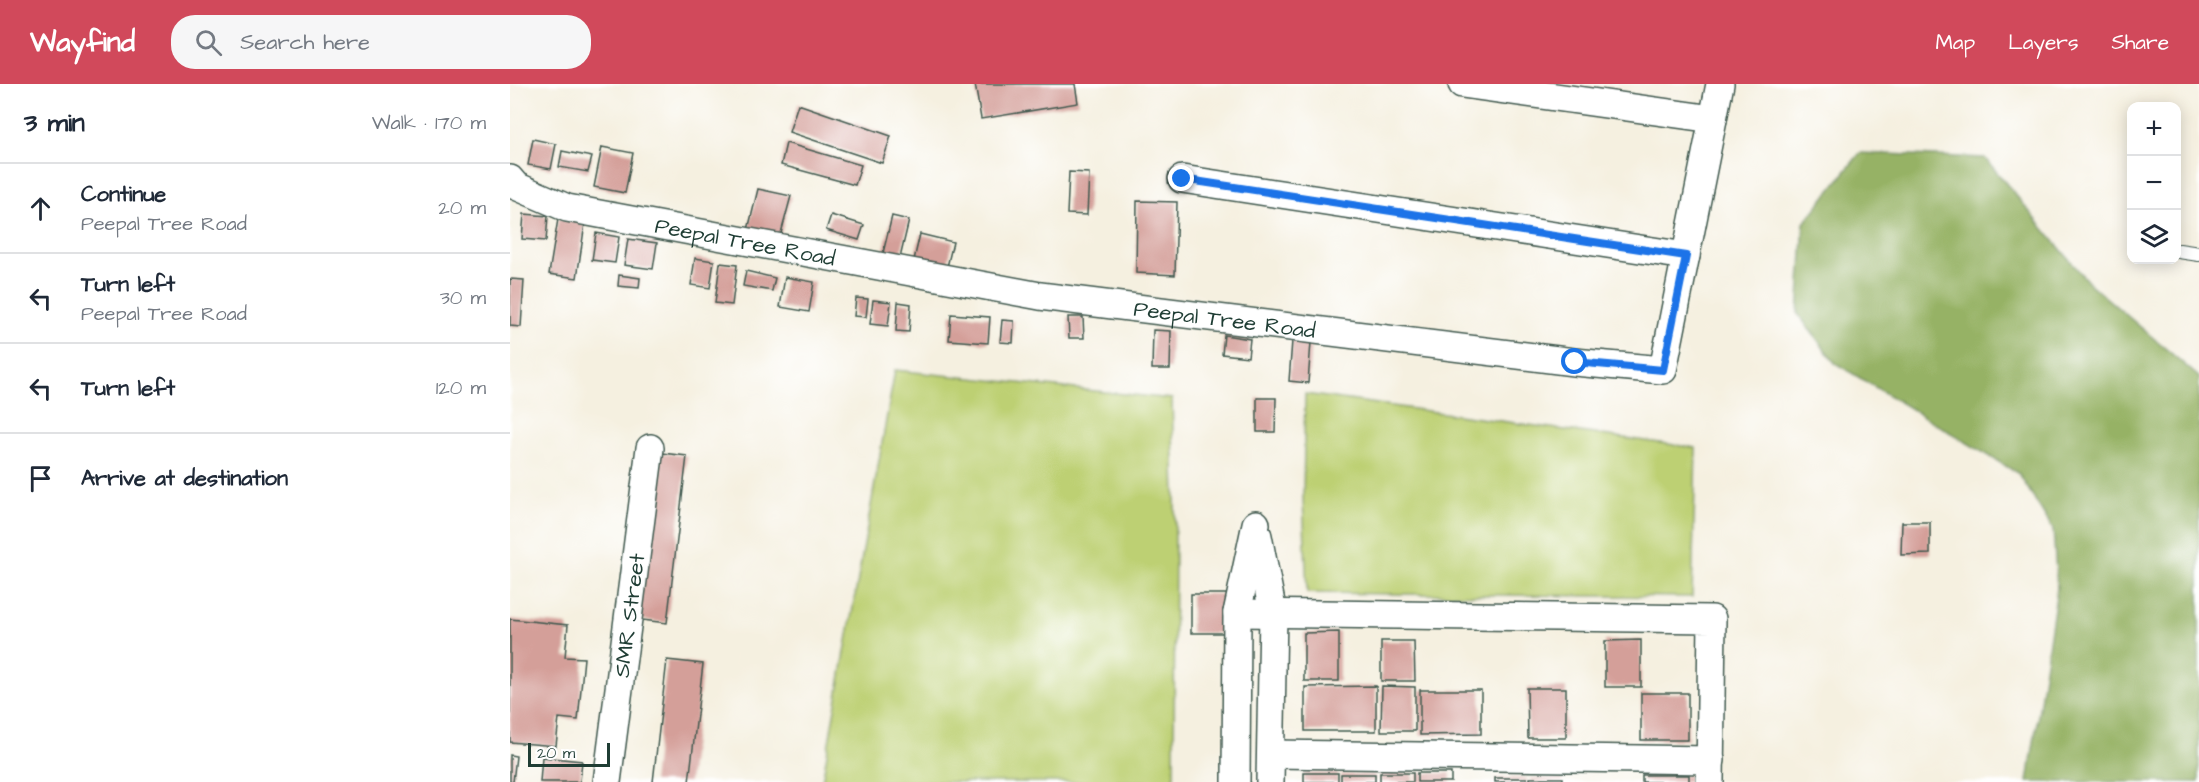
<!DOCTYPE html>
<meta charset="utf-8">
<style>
body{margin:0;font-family:"Architects Daughter",sans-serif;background:#f6f6f7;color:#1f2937}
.controls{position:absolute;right:18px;top:18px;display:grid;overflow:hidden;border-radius:12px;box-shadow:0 3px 15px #0003}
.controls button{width:54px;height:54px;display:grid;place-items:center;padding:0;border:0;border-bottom:2px solid #e0e1e3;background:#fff;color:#1f2937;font:30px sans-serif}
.scale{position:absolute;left:18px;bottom:15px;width:82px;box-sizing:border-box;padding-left:6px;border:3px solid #1f3d34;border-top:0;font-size:16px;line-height:21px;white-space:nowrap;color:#1f3d34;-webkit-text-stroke:4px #fff;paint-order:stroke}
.stop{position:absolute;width:18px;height:18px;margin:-14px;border:4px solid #1a73e8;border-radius:50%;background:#fff}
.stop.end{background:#1a73e8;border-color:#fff;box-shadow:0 2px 6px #0008}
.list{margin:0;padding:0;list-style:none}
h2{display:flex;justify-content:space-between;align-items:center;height:78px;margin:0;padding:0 24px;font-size:26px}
h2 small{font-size:20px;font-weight:400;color:#747a83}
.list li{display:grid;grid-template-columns:39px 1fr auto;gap:18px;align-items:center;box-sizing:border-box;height:90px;padding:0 24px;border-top:2px solid #e0e1e3}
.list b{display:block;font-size:22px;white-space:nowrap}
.list p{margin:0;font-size:20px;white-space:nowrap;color:#747a83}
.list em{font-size:20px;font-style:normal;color:#747a83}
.icon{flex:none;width:33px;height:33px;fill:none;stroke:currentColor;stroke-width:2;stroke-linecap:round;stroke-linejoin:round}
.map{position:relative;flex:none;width:1689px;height:698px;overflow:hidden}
header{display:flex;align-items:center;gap:36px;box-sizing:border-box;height:84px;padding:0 30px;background:#d1495b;color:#fff}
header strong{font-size:28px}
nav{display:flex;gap:33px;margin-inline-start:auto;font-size:21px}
.search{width:420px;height:54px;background:#f6f6f7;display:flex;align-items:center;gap:15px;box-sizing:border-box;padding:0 21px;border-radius:24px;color:#747a83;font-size:22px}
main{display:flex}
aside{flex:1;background:#fff}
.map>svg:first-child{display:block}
.green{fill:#bdd073;stroke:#6e8654;stroke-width:1.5}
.forest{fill:#96b265;stroke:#5a784c;stroke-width:1.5}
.building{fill:#d49f99}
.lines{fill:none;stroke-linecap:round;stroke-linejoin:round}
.lane-casing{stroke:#3f584e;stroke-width:16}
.street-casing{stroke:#3f584e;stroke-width:30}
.lane{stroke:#fff;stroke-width:14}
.street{stroke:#fff;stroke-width:27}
.route{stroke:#1a73e8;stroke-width:8}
.labels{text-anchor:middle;stroke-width:4.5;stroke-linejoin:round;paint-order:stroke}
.street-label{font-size:22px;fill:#1f3d34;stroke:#fff}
</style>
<header>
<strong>Wayfind</strong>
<div class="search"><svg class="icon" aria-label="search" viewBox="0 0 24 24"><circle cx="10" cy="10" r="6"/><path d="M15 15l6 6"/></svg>Search here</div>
<nav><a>Map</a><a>Layers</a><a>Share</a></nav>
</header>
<main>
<aside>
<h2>3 min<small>Walk · 170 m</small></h2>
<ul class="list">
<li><svg class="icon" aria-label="ahead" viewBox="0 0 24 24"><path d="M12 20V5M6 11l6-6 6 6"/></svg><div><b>Continue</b><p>Peepal Tree Road</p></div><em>20 m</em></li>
<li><svg class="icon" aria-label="left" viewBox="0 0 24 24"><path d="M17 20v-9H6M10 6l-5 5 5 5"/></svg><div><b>Turn left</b><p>Peepal Tree Road</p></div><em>30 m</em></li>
<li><svg class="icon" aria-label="left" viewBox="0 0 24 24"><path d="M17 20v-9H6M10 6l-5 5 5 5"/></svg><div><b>Turn left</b></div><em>120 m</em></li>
<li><svg class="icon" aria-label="arrive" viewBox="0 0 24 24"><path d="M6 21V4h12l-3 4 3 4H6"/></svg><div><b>Arrive at destination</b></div></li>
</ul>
</aside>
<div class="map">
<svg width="1689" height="698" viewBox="0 0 1689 698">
<rect width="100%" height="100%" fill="#fff"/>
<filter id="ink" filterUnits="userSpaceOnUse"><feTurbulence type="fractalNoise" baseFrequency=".0167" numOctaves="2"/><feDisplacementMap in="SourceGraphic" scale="12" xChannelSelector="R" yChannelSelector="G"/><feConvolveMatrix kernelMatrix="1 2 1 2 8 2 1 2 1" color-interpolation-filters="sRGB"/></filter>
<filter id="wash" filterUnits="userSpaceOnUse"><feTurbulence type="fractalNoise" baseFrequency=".008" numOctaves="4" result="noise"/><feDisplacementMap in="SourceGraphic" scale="24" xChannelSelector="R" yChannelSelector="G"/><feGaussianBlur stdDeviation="1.35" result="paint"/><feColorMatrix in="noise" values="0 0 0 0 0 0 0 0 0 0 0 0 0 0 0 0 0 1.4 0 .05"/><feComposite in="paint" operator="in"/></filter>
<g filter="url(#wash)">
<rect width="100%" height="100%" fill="#f5f0e0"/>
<g class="green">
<path d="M 385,286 L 662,315 L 665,412 L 664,698 L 312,698 Z"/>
<path d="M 795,310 L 1186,364 L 1182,513 L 797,509 L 793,414 Z"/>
</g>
<path class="forest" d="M 1350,69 L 1475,74 L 1579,199 L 1689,293 L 1689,698 L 1518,698 L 1547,504 L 1543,445 L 1509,390 L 1325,279 L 1288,230 L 1294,139 Z"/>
<g id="blocks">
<g class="building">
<path d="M 465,0 L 565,0 L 568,19 L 471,35 Z"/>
<path d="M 288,20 L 381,52 L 372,79 L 279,48 Z"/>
<path d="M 23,55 L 46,60 L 41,85 L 18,81 Z"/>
<path d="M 276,59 L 351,81 L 345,101 L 271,81 Z"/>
<path d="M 92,63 L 123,69 L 115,109 L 84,103 Z"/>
<path d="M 52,67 L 82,73 L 78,88 L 49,83 Z"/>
<path d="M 559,88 L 579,89 L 577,131 L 557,130 Z"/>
<path d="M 248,105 L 281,112 L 270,153 L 238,146 Z"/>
<path d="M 627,117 L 667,118 L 665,191 L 626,189 Z"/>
<path d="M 14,130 L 38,132 L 36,157 L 12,155 Z"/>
<path d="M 321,131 L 354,141 L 349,156 L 316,146 Z"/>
<path d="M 382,132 L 399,136 L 390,174 L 373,169 Z"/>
<path d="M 48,135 L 75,139 L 67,194 L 39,190 Z"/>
<path d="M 86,149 L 109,153 L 105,179 L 82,176 Z"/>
<path d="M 410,150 L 443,158 L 437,183 L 404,176 Z"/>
<path d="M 118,155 L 147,159 L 143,185 L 114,181 Z"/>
<path d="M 185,174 L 204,177 L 200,204 L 181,201 Z"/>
<path d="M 210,179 L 227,181 L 222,221 L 205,219 Z"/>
<path d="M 236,187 L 265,194 L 262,207 L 233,202 Z"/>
<path d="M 109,191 L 130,194 L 129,204 L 108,202 Z"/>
<path d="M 275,193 L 304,198 L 299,228 L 270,223 Z"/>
<path d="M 0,195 L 14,196 L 11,243 L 0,242 Z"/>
<path d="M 346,214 L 358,215 L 356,233 L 344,232 Z"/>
<path d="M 363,216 L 381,218 L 378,242 L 360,240 Z"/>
<path d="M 388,218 L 401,220 L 399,248 L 386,247 Z"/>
<path d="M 441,230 L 480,233 L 478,259 L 439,256 Z"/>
<path d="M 558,233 L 573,233 L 574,254 L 559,254 Z"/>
<path d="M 492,236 L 504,237 L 503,259 L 490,258 Z"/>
<path d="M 643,246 L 661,247 L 660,285 L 642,285 Z"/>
<path d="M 714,251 L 740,255 L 738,273 L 712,270 Z"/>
<path d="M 782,257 L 801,258 L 798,299 L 779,297 Z"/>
<path d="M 747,314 L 766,314 L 765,348 L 747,348 Z"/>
<path d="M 144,368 L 177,372 L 157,539 L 124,535 Z"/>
<path d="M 1392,438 L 1420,438 L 1420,470 L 1391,471 Z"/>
<rect x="681" y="510" width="43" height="39"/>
<path d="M 0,535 L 58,541 L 55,573 L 74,574 L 68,636 L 49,634 L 46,662 L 0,658 Z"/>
<path d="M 829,548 L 829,597 L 794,597 L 794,549 Z"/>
<path d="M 1131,556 L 1131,603 L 1095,603 L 1095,557 Z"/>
<path d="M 871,557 L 904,557 L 905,597 L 871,597 Z"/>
<path d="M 157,576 L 193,580 L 179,698 L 143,698 Z"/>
<path d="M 866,602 L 866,647 L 795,647 L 795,603 Z"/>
<path d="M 872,602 L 905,603 L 905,647 L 871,647 Z"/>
<path d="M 1017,604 L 1056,604 L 1056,654 L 1018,654 Z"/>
<path d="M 910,606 L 971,606 L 971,650 L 910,651 Z"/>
<rect x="1131" y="609" width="47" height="47"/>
<path d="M 0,671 L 6,672 L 3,698 L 0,698 Z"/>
<path d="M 32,673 L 72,677 L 70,698 L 30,698 Z"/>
<rect x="794" y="689" width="34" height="9"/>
<rect x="870" y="689" width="33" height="9"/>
<rect x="907" y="689" width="34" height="9"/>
<rect x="831" y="690" width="34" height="8"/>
<rect x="1132" y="691" width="47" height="7"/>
<rect x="985" y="694" width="32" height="4"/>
<rect x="1020" y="694" width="33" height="4"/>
</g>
</g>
</g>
<g filter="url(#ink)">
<use href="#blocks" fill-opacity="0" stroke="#3f584e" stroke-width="1.5"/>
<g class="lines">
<defs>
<path id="lane" d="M 1669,167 L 1689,170"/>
<g id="street">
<path d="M 952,0 L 1203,35"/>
<path id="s1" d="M 0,95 L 6,102 L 57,124 L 530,212 L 1064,278 L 1153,286 L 1210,0"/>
<path d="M 672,95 L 1176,172"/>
<path d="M 748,452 L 763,529 L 760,698"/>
<path d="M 727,529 L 1202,535 L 1200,698"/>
<path d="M 761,670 L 1201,676"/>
<path id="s2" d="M 97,698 L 140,364"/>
<path d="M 726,698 L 727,529 L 746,440"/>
</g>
</defs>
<use href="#lane" class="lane-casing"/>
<use href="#street" class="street-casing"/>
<use href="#lane" class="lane"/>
<use href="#street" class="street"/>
</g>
</g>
<g class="lines" filter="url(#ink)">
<path class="route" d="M 672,95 L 1176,172 L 1153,286 L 1065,278"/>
</g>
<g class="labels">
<g class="street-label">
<text dy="8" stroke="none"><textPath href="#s1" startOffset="246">Peepal Tree Road</textPath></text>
<text dy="8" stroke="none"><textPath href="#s1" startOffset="732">Peepal Tree Road</textPath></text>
<text dy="8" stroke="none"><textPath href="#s2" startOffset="168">SMR Street</textPath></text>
</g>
</g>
</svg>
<div class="controls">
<button>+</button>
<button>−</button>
<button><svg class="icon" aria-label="layers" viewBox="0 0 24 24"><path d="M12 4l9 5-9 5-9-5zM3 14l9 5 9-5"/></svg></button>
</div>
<div class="scale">20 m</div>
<div class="stop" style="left:1065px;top:278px"></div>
<div class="stop end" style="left:672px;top:95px"></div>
</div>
</main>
